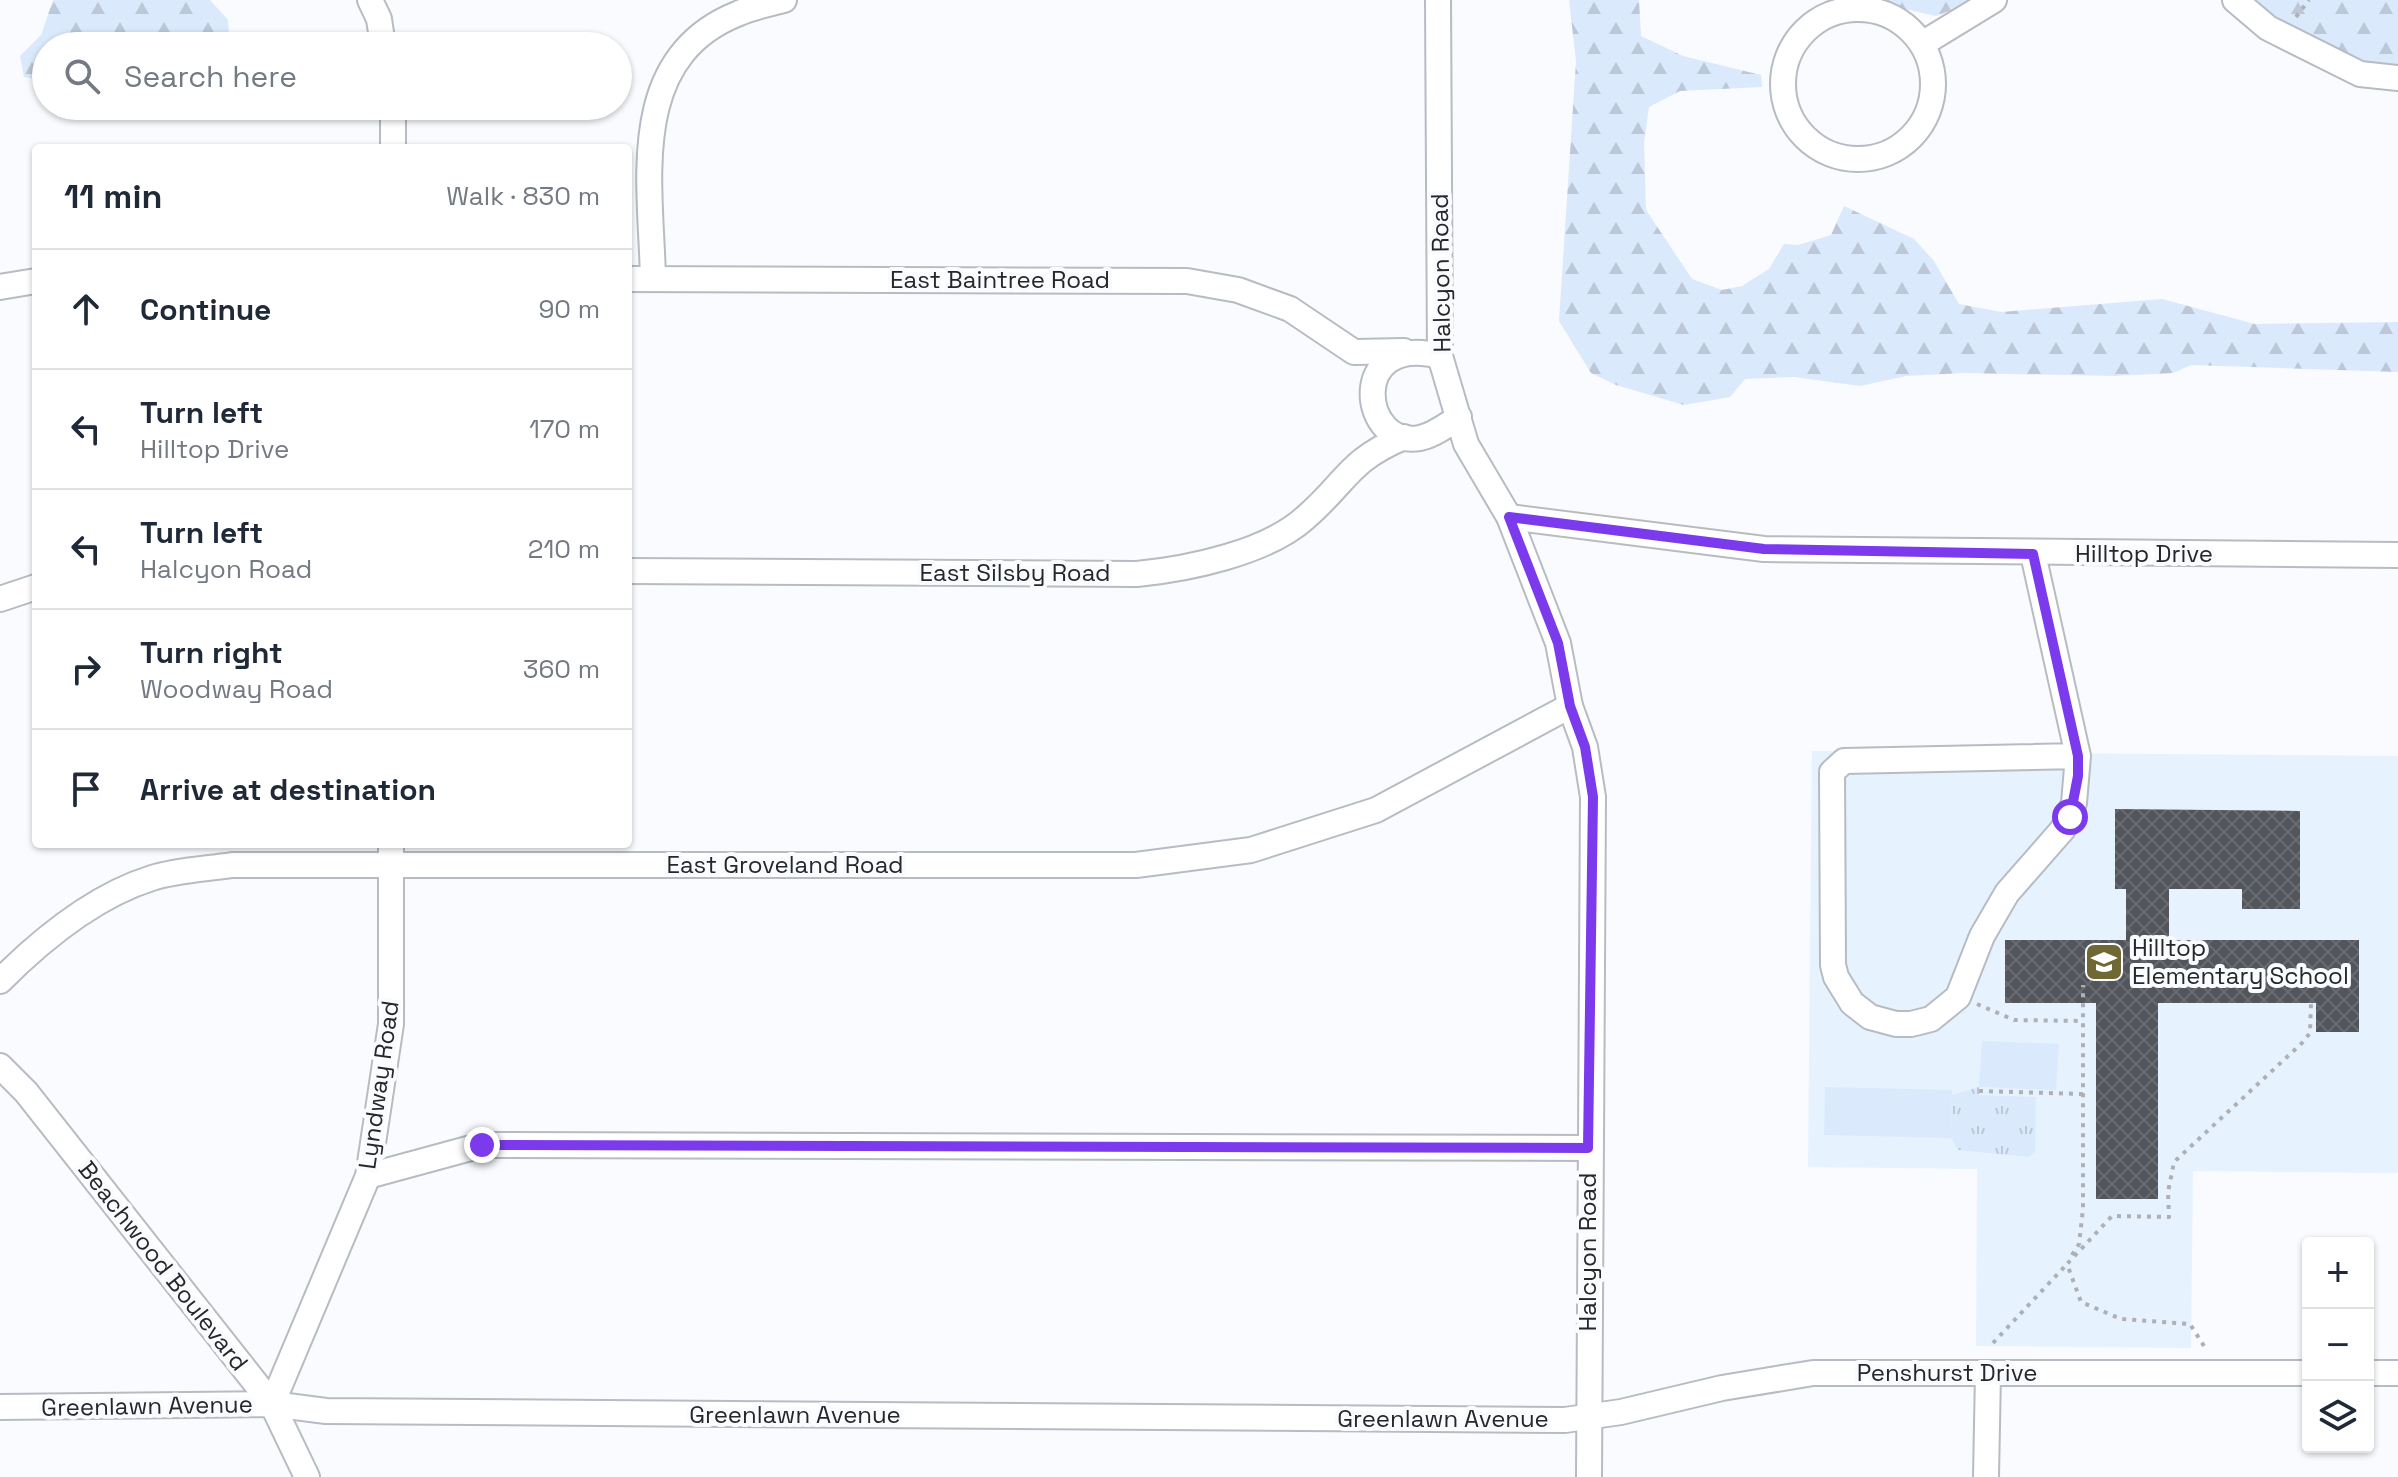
<!DOCTYPE html>
<meta charset="utf-8">
<style>
body{margin:0;font-family:"Space Grotesk",sans-serif;background:#f2f2f3;color:#1f2937}
.controls{position:absolute;right:24px;bottom:24px;display:grid;overflow:hidden;border-radius:8px;box-shadow:0 2px 6px #0004}
.controls button{width:72px;height:72px;display:grid;place-items:center;padding:0;border:0;border-bottom:2px solid #e0e1e3;background:#fff;color:#1f2937;font:40px sans-serif}
.stop{position:absolute;width:24px;height:24px;margin:-18px;border:6px solid #7c3aed;border-radius:50%;background:#fff}
.stop.end{background:#7c3aed;border-color:#fff;box-shadow:0 2px 8px #0008}
.list{margin:0;padding:0;list-style:none}
h2{display:flex;justify-content:space-between;align-items:center;height:104px;margin:0;padding:0 32px;font-size:34px}
h2 small{font-size:26px;font-weight:400;color:#747a83}
.list li{display:grid;grid-template-columns:52px 1fr auto;gap:24px;align-items:center;box-sizing:border-box;height:120px;padding:0 32px;border-top:2px solid #e0e1e3}
.list b{display:block;font-size:30px;white-space:nowrap}
.list p{margin:0;font-size:26px;white-space:nowrap;color:#747a83}
.list em{font-size:26px;font-style:normal;color:#747a83}
.icon{flex:none;width:44px;height:44px;fill:none;stroke:currentColor;stroke-width:2;stroke-linecap:round;stroke-linejoin:round}
.map{position:relative;flex:none;width:2398px;height:1477px;overflow:hidden}
.search{position:absolute;background:#fff;box-shadow:0 2px 6px #0004;left:32px;top:32px;width:600px;height:88px;display:flex;align-items:center;gap:20px;box-sizing:border-box;padding:0 28px;border-radius:44px;color:#747a83;font-size:30px}
.panel{position:absolute;background:#fff;box-shadow:0 2px 6px #0004;left:32px;top:144px;width:600px;height:704px;border-radius:8px}
.map>svg:first-child{display:block}
.built{fill:#e7f2ff}
.grass{fill:url(#grass-tufts)}
.forest{fill:url(#forest-firs)}
.garden{fill:#dbe9fc}
.building{fill:url(#building-cross-hatch)}
.lines{fill:none;stroke-linecap:round;stroke-linejoin:round}
.minor-casing{stroke:#b7bcc3;stroke-width:28}
.path{stroke:#aeb0b3;stroke-width:4;stroke-dasharray:4 6;stroke-linecap:butt}
.minor{stroke:#fff;stroke-width:24}
.route{stroke:#7c3aed;stroke-width:10}
.labels{text-anchor:middle;stroke-width:8;stroke-linejoin:round;paint-order:stroke}
.street-label{font-size:24px;fill:#25272a;stroke:#f9fbfe}
.poi-label{font-size:24px;fill:#25272a;stroke:#f9fbfe;text-anchor:start}
</style>
<div class="map">
<svg width="2398" height="1477" viewBox="0 0 2398 1477">
<defs>
<pattern id="grass-tufts" width="24" height="20" patternUnits="userSpaceOnUse" patternTransform="scale(2)"><rect width="24" height="20" fill="#dbe9fc"/><path d="M3 7l-1-3M5 7V3M7 7l1-3M15 17l-1-3M17 17v-4M19 17l1-3" fill="none" stroke="#bcc8d8"/></pattern>
<pattern id="forest-firs" width="22" height="20" patternUnits="userSpaceOnUse" patternTransform="scale(2)"><rect width="22" height="20" fill="#dbe9fc"/><path d="M5 1l3.5 6h-7zM16 11l3.5 6h-7z" fill="#bcc8d8"/></pattern>
<pattern id="building-cross-hatch" width="8" height="8" patternUnits="userSpaceOnUse" patternTransform="scale(2)"><rect width="8" height="8" fill="#52565c"/><path d="M0 0l8 8M0 8l8-8" fill="none" stroke="#686b70"/></pattern>
</defs>
<rect width="100%" height="100%" fill="#f9fbfe"/>
<path class="built" d="M 1812,751 L 2398,756 L 2398,1173 L 2193,1171 L 2191,1348 L 1976,1346 L 1977,1169 L 1808,1167 Z"/>
<path class="grass" d="M 1979,1087 L 1980,1095 L 2036,1097 L 2035,1152 L 2029,1157 L 1958,1150 L 1951,1138 L 1952,1095 Z"/>
<g class="forest">
<path d="M 53,0 L 210,0 L 228,20 L 230,46 L 46,46 L 46,81 L 24,77 L 20,56 L 41,35 Z"/>
<path d="M 1569,0 L 1639,0 L 1641,36 L 1683,56 L 1761,75 L 1762,87 L 1680,91 L 1649,107 L 1644,143 L 1646,210 L 1692,279 L 1722,290 L 1742,286 L 1769,269 L 1784,244 L 1798,245 L 1831,235 L 1844,206 L 1914,239 L 1934,261 L 1959,304 L 2001,312 L 2162,299 L 2255,324 L 2398,322 L 2398,372 L 2191,365 L 2173,373 L 2115,376 L 1964,373 L 1906,376 L 1860,386 L 1794,377 L 1745,379 L 1730,397 L 1684,405 L 1616,385 L 1591,373 L 1559,321 L 1576,61 Z"/>
<path d="M 1864,0 L 1978,0 L 1936,16 Z"/>
<path d="M 2235,0 L 2398,0 L 2398,78 L 2360,74 Z"/>
</g>
<g class="garden">
<path d="M 1982,1041 L 2059,1044 L 2056,1090 L 1979,1087 Z"/>
<path d="M 1825,1087 L 1952,1090 L 1951,1138 L 1824,1135 Z"/>
</g>
<path class="building" d="M 2115,809 L 2300,811 L 2300,909 L 2242,909 L 2242,889 L 2169,889 L 2169,940 L 2359,940 L 2359,1032 L 2316,1032 L 2316,1003 L 2158,1003 L 2158,1199 L 2096,1199 L 2096,1003 L 2005,1003 L 2005,940 L 2126,940 L 2126,889 L 2115,889 Z"/>
<g class="lines">
<defs>
<g id="minor">
<path d="M 370,0 L 379,19 L 383,46"/>
<path d="M 1438,0 L 1440,356 L 1466,444 L 1509,517 L 1558,643 L 1570,706 L 1585,747 L 1593,797 L 1589,1477"/>
<path d="M 2235,0 L 2268,28 L 2360,74 L 2398,78"/>
<circle cx="1858" cy="84" r="75"/>
<path d="M 1922,44 L 1994,0"/>
<path d="M 393,106 L 393,148"/>
<path d="M 628,279 L 1187,281 L 1238,290 L 1290,309 L 1354,352 L 1404,351"/>
<path d="M 653,279 C 651,183 626,59 737,14 C 752,7 769,4 784,0"/>
<path d="M 0,287 L 36,281"/>
<path d="M 1440,356 C 1346,332 1361,450 1420,438 C 1434,435 1447,425 1459,417"/>
<path d="M 1509,517 L 1764,549 L 2398,555"/>
<path d="M 2033,554 L 2078,756 L 2074,803 L 2063,829 L 2007,893 L 1982,936 L 1958,997 L 1931,1019 L 1911,1024 L 1896,1024 L 1870,1017 L 1852,1003 L 1836,977 L 1833,965 L 1832,772 L 1844,761 L 2078,756"/>
<path d="M 628,571 L 1137,574 C 1188,569 1266,553 1305,518 C 1347,482 1347,461 1404,437"/>
<path d="M 0,599 L 36,587"/>
<path d="M 0,981 C 42,939 94,896 152,878 C 177,870 206,869 232,865 L 1136,865 L 1251,850 L 1376,810 L 1570,706"/>
<path d="M 0,1066 L 26,1092 L 272,1404 L 307,1477"/>
<path d="M 368,1176 L 482,1145 L 1588,1148"/>
<path d="M 2368,1373 L 2398,1373"/>
<path d="M 272,1404 L 368,1176 L 391,1024 L 391,844"/>
<path d="M 0,1407 L 272,1404 L 326,1411 L 1565,1420 L 1621,1412 L 1722,1388 L 1813,1373 L 2308,1373"/>
<path d="M 1986,1477 L 1988,1373"/>
</g>
</defs>
<use href="#minor" class="minor-casing"/>
<g class="path">
<path d="M 2296,17 L 2309,0"/>
<path d="M 1977,1004 L 2014,1020 L 2083,1021"/>
<path d="M 1979,1091 L 2083,1094"/>
<path d="M 2072,1255 L 2079,1244 L 2083,1209 L 2083,985"/>
<path d="M 1993,1343 L 2068,1263"/>
<path d="M 2204,1346 L 2190,1324 L 2121,1319 L 2081,1302 L 2067,1264 L 2112,1216 L 2169,1217 L 2168,1192 L 2174,1162 L 2302,1043 L 2310,1033 L 2311,1003"/>
</g>
<use href="#minor" class="minor"/>
</g>
<g class="lines">
<path class="route" d="M 482,1145 L 1588,1148 L 1593,797 L 1585,747 L 1570,706 L 1558,643 L 1509,517 L 1764,549 L 2033,554 L 2078,756 L 2078,776 L 2070,817"/>
</g>
<defs>
<symbol id="school-square" viewBox="-11 -11 22 22"><rect x="-9" y="-9" width="18" height="18" rx="4" fill="#6f6734" stroke="#f9fbfe"/><path d="M0-5L7-2L0 1L-7-2ZM-4 1L0 2.5L4 1V4Q0 6-4 4Z" fill="#fff"/></symbol>
</defs>
<g fill-rule="evenodd">
<use href="#school-square" x="2082" y="940" width="44" height="44"/>
</g>
<g class="labels">
<g class="street-label">
<text transform="translate(1441 273) rotate(-91)" y="8">Halcyon Road</text>
<text x="1000" y="288">East Baintree Road</text>
<text x="2144" y="562">Hilltop Drive</text>
<text x="1015" y="581">East Silsby Road</text>
<text x="785" y="873">East Groveland Road</text>
<text transform="translate(379 1085) rotate(-82)" y="8">Lyndway Road</text>
<text transform="translate(1588 1252) rotate(-90)" y="8">Halcyon Road</text>
<text transform="translate(163 1266) rotate(52)" y="8">Beachwood Boulevard</text>
<text x="1947" y="1381">Penshurst Drive</text>
<text transform="translate(147 1406) rotate(-1)" y="8">Greenlawn Avenue</text>
<text x="795" y="1423">Greenlawn Avenue</text>
<text x="1443" y="1427">Greenlawn Avenue</text>
</g>
<g class="poi-label">
<text x="2132" y="956">Hilltop<tspan x="2132" dy="28">Elementary School</tspan></text>
</g>
</g>
</svg>
<div class="controls">
<button>+</button>
<button>−</button>
<button><svg class="icon" aria-label="layers" viewBox="0 0 24 24"><path d="M12 4l9 5-9 5-9-5zM3 14l9 5 9-5"/></svg></button>
</div>
<div class="stop" style="left:2070px;top:817px"></div>
<div class="stop end" style="left:482px;top:1145px"></div>
<div class="search"><svg class="icon" aria-label="search" viewBox="0 0 24 24"><circle cx="10" cy="10" r="6"/><path d="M15 15l6 6"/></svg>Search here</div>
<section class="panel">
<h2>11 min<small>Walk · 830 m</small></h2>
<ul class="list">
<li><svg class="icon" aria-label="ahead" viewBox="0 0 24 24"><path d="M12 20V5M6 11l6-6 6 6"/></svg><div><b>Continue</b></div><em>90 m</em></li>
<li><svg class="icon" aria-label="left" viewBox="0 0 24 24"><path d="M17 20v-9H6M10 6l-5 5 5 5"/></svg><div><b>Turn left</b><p>Hilltop Drive</p></div><em>170 m</em></li>
<li><svg class="icon" aria-label="left" viewBox="0 0 24 24"><path d="M17 20v-9H6M10 6l-5 5 5 5"/></svg><div><b>Turn left</b><p>Halcyon Road</p></div><em>210 m</em></li>
<li><svg class="icon" aria-label="right" viewBox="0 0 24 24"><path d="M7 20v-9h11M14 6l5 5-5 5"/></svg><div><b>Turn right</b><p>Woodway Road</p></div><em>360 m</em></li>
<li><svg class="icon" aria-label="arrive" viewBox="0 0 24 24"><path d="M6 21V4h12l-3 4 3 4H6"/></svg><div><b>Arrive at destination</b></div></li>
</ul>
</section>
</div>
